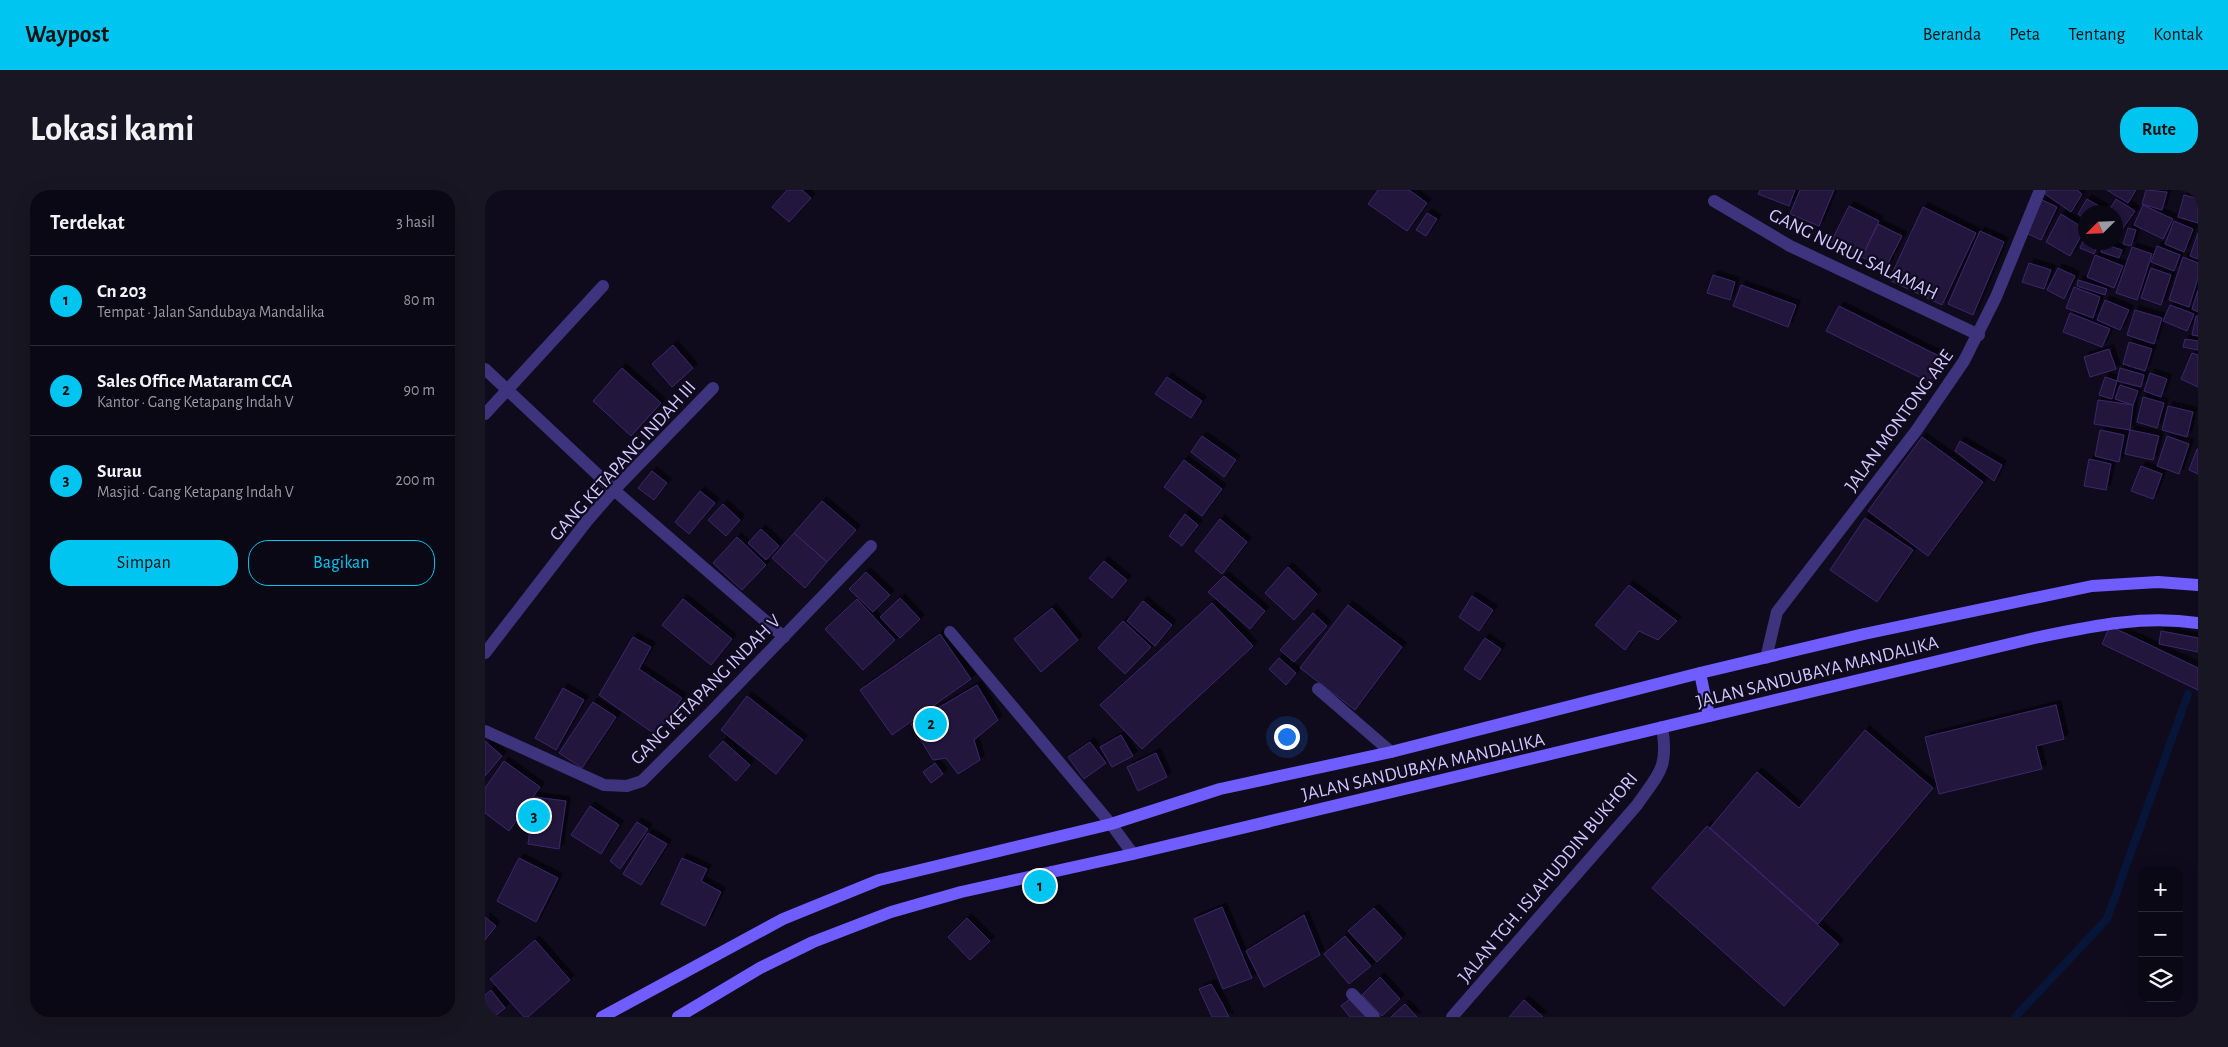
<!DOCTYPE html>
<html lang="id">
<meta charset="utf-8">
<style>
body{margin:0;font-family:"Alegreya Sans",sans-serif;background:#191623;color:#f1f3f6}
.controls{position:absolute;right:15px;bottom:15px;display:grid;overflow:hidden;border-radius:10px;box-shadow:0 5px 20px #0002}
.controls button{width:45px;height:45px;display:grid;place-items:center;padding:0;border:0;border-bottom:1px solid #2b2935;background:#0b0816;color:#f1f3f6;font:25px sans-serif}
.compass{position:absolute;left:1593px;top:15px;width:45px;height:45px;border-radius:50%;background:#0b0816;box-shadow:0 5px 20px #0002;rotate:246deg}
.you{position:absolute;left:801px;top:546px;width:18px;height:18px;margin:-12px;border:4px solid #fff;border-radius:50%;background:#1a73e8;box-shadow:0 0 0 8px #1a73e833}
.badge{display:grid;place-items:center;width:32px;height:32px;border-radius:50%;background:#00c5f1;color:#111;font-size:16px;font-weight:700}
.pin{position:absolute;translate:-50% -50%;border:2px solid #fff;box-shadow:0 1px 5px #0006}
.list{margin:0;padding:0;list-style:none}
h2{display:flex;justify-content:space-between;align-items:center;height:65px;margin:0;padding:0 20px;font-size:21px}
h2 small{font-size:16px;font-weight:400;color:#9a9aa1}
.list li{display:grid;grid-template-columns:32px 1fr auto;gap:15px;align-items:center;box-sizing:border-box;height:90px;padding:0 20px;border-top:1px solid #2b2935}
.list b{display:block;font-size:19px;white-space:nowrap}
.list p{margin:0;font-size:16px;white-space:nowrap;color:#9a9aa1}
.list em{font-size:16px;font-style:normal;color:#9a9aa1}
.actions{display:flex;gap:10px;padding:15px 20px}
.actions a{flex:1;padding:11px 0;border:1px solid #00c5f1;border-radius:20px;text-align:center;font-size:18px;color:#00c5f1}
.actions .main{background:#00c5f1;color:#111}
.icon{flex:none;width:28px;height:28px;fill:none;stroke:currentColor;stroke-width:2;stroke-linecap:round;stroke-linejoin:round}
.map{position:relative;flex:none;width:1713px;height:827px;overflow:hidden;border-radius:20px}
header{display:flex;align-items:center;gap:30px;box-sizing:border-box;height:70px;padding:0 25px;background:#00c5f1;color:#111}
header strong{font-size:24px}
nav{display:flex;gap:28px;margin-inline-start:auto;font-size:18px}
.intro{display:flex;align-items:center;justify-content:space-between;box-sizing:border-box;height:120px;padding:0 30px}
h1{margin:0;font-size:35px}
.button{padding:12px 22px;border-radius:20px;background:#00c5f1;color:#111;font-size:18px;font-weight:700}
main{display:flex;gap:30px;padding:0 30px}
aside{flex:1;background:#0b0816;border-radius:20px;box-shadow:0 5px 20px #0002}
.map>svg:first-child{display:block}
.lines{fill:none;stroke-linecap:round;stroke-linejoin:round}
.stream{stroke:#071539;stroke-width:8}
.building{fill:#22163e;stroke:#3b286b;filter:url(#shadow)}
.minor{stroke:#3d347d;stroke-width:12}
.tertiary{stroke:#3d347d;stroke-width:12}
.secondary{stroke:#6f5dff;stroke-width:12}
.labels{text-anchor:middle;stroke-width:4.5;stroke-linejoin:round;paint-order:stroke}
.street-label{font-size:19px;fill:#d2c6ff;stroke:#0f0b1d}
</style>
<header>
<strong>Waypost</strong>
<nav><a>Beranda</a><a>Peta</a><a>Tentang</a><a>Kontak</a></nav>
</header>
<div class="intro"><h1>Lokasi kami</h1><a class="button">Rute</a></div>
<main>
<aside>
<h2>Terdekat<small>3 hasil</small></h2>
<ul class="list">
<li><span class="badge">1</span><div><b>Cn 203</b><p>Tempat · Jalan Sandubaya Mandalika</p></div><em>80 m</em></li>
<li><span class="badge">2</span><div><b>Sales Office Mataram CCA</b><p>Kantor · Gang Ketapang Indah V</p></div><em>90 m</em></li>
<li><span class="badge">3</span><div><b>Surau</b><p>Masjid · Gang Ketapang Indah V</p></div><em>200 m</em></li>
</ul>
<div class="actions"><a class="main">Simpan</a><a>Bagikan</a></div>
</aside>
<div class="map">
<svg width="1713" height="827" viewBox="0 0 1713 827">
<defs>
<filter id="shadow"><feDropShadow dx="4.5" dy="-4.5" stdDeviation="0" flood-color="#0009"/></filter>
</defs>
<rect width="100%" height="100%" fill="#0f0b1d"/>
<g class="lines">
<path class="stream" d="M 1530,827 L 1622,729 L 1703,504"/>
</g>
<g class="building">
<path d="M 302,0 L 317,0 L 326,8 L 304,32 L 287,17 Z"/>
<path d="M 893,0 L 924,0 L 942,13 L 922,41 L 883,14 Z"/>
<path d="M 1275,0 L 1310,0 L 1304,16 L 1273,4 Z"/>
<path d="M 1315,0 L 1349,0 L 1334,36 L 1305,24 Z"/>
<path d="M 1563,0 L 1592,0 L 1597,4 L 1586,22 L 1560,4 Z"/>
<path d="M 1622,0 L 1651,0 L 1643,13 Z"/>
<path d="M 1661,0 L 1682,2 L 1677,20 L 1657,14 Z"/>
<path d="M 1699,5 L 1713,9 L 1713,33 L 1693,27 Z"/>
<path d="M 1602,9 L 1619,19 L 1617,22 L 1600,22 L 1600,29 L 1593,24 Z"/>
<path d="M 1631,9 L 1650,21 L 1631,48 L 1630,22 L 1623,22 Z"/>
<path d="M 1557,10 L 1572,17 L 1556,50 L 1541,43 Z"/>
<path d="M 1658,15 L 1688,29 L 1678,49 L 1649,35 Z"/>
<path d="M 1364,16 L 1394,31 L 1377,67 L 1346,52 Z"/>
<path d="M 1438,17 L 1491,43 L 1457,115 L 1404,90 Z"/>
<path d="M 942,23 L 952,29 L 941,46 L 931,40 Z"/>
<path d="M 1576,24 L 1600,39 L 1585,66 L 1561,52 Z"/>
<path d="M 1689,31 L 1708,39 L 1699,62 L 1680,54 Z"/>
<path d="M 1393,34 L 1417,46 L 1400,79 L 1377,67 Z"/>
<path d="M 1643,38 L 1651,40 L 1646,56 L 1638,54 Z"/>
<path d="M 1495,41 L 1519,52 L 1488,125 L 1463,114 Z"/>
<path d="M 1713,43 L 1713,69 L 1705,66 Z"/>
<path d="M 1600,47 L 1600,52 L 1614,52 L 1609,64 L 1595,58 Z"/>
<path d="M 1618,54 L 1637,60 L 1634,68 L 1616,62 Z"/>
<path d="M 1672,56 L 1695,65 L 1689,81 L 1666,72 Z"/>
<path d="M 1647,57 L 1667,64 L 1652,110 L 1631,103 Z"/>
<path d="M 1610,65 L 1638,76 L 1629,98 L 1602,87 Z"/>
<path d="M 1698,67 L 1713,73 L 1713,88 L 1704,117 L 1684,110 Z"/>
<path d="M 1544,73 L 1566,80 L 1559,99 L 1537,92 Z"/>
<path d="M 1573,78 L 1590,86 L 1579,109 L 1562,100 Z"/>
<path d="M 1666,78 L 1686,85 L 1676,115 L 1656,108 Z"/>
<path d="M 1228,85 L 1250,92 L 1245,110 L 1222,103 Z"/>
<path d="M 1593,90 L 1622,99 L 1620,105 L 1592,96 Z"/>
<path d="M 1256,95 L 1311,115 L 1303,137 L 1248,116 Z"/>
<path d="M 1589,97 L 1615,107 L 1608,128 L 1581,118 Z"/>
<path d="M 1713,100 L 1713,122 L 1707,119 Z"/>
<path d="M 1620,110 L 1644,120 L 1635,140 L 1612,130 Z"/>
<path d="M 1685,115 L 1709,124 L 1702,141 L 1678,131 Z"/>
<path d="M 1354,116 L 1456,167 L 1444,192 L 1341,141 Z"/>
<path d="M 1650,120 L 1677,128 L 1669,154 L 1642,145 Z"/>
<path d="M 1585,123 L 1625,139 L 1617,157 L 1578,142 Z"/>
<path d="M 1711,126 L 1713,126 L 1713,146 L 1707,145 Z"/>
<path d="M 1700,149 L 1713,151 L 1713,160 L 1698,157 Z"/>
<path d="M 1644,152 L 1667,159 L 1660,181 L 1638,174 Z"/>
<path d="M 188,155 L 208,178 L 187,197 L 167,174 Z"/>
<path d="M 1624,159 L 1631,179 L 1605,187 L 1599,167 Z"/>
<path d="M 1707,163 L 1713,165 L 1713,197 L 1696,189 Z"/>
<path d="M 137,178 L 176,213 L 146,246 L 108,211 Z"/>
<path d="M 1635,178 L 1659,185 L 1656,197 L 1632,191 Z"/>
<path d="M 1665,183 L 1682,189 L 1676,207 L 1659,201 Z"/>
<path d="M 682,187 L 717,211 L 706,228 L 670,204 Z"/>
<path d="M 1620,187 L 1632,191 L 1627,209 L 1614,205 Z"/>
<path d="M 1635,195 L 1653,201 L 1648,215 L 1630,209 Z"/>
<path d="M 1658,207 L 1679,213 L 1672,238 L 1652,232 Z"/>
<path d="M 1613,210 L 1648,215 L 1645,240 L 1609,234 Z"/>
<path d="M 1683,216 L 1708,222 L 1702,247 L 1677,240 Z"/>
<path d="M 1615,240 L 1639,245 L 1634,272 L 1610,266 Z"/>
<path d="M 1645,240 L 1674,246 L 1668,270 L 1640,264 Z"/>
<path d="M 717,246 L 751,270 L 739,287 L 706,262 Z"/>
<path d="M 1682,246 L 1704,254 L 1694,284 L 1672,276 Z"/>
<path d="M 1437,247 L 1498,292 L 1443,366 L 1383,321 Z"/>
<path d="M 1475,251 L 1517,275 L 1509,291 L 1470,261 Z"/>
<path d="M 1712,259 L 1713,259 L 1713,284 L 1704,280 Z"/>
<path d="M 1604,269 L 1626,274 L 1621,300 L 1599,296 Z"/>
<path d="M 699,270 L 737,299 L 717,326 L 679,297 Z"/>
<path d="M 1656,276 L 1677,284 L 1668,309 L 1646,301 Z"/>
<path d="M 167,281 L 182,293 L 169,310 L 153,298 Z"/>
<path d="M 215,301 L 230,313 L 204,344 L 190,332 Z"/>
<path d="M 337,311 L 371,340 L 342,372 L 309,343 Z"/>
<path d="M 238,314 L 255,330 L 241,346 L 223,330 Z"/>
<path d="M 700,324 L 713,335 L 697,356 L 684,346 Z"/>
<path d="M 1380,328 L 1428,360 L 1392,412 L 1345,380 Z"/>
<path d="M 735,329 L 762,352 L 737,384 L 710,361 Z"/>
<path d="M 276,339 L 294,356 L 281,370 L 263,353 Z"/>
<path d="M 309,343 L 342,372 L 320,398 L 287,368 Z"/>
<path d="M 252,347 L 281,375 L 257,400 L 228,373 Z"/>
<path d="M 619,371 L 642,390 L 627,408 L 604,388 Z"/>
<path d="M 803,377 L 832,404 L 809,430 L 780,403 Z"/>
<path d="M 381,382 L 405,405 L 388,422 L 364,399 Z"/>
<path d="M 739,386 L 780,421 L 765,439 L 723,402 Z"/>
<path d="M 1144,395 L 1192,431 L 1173,450 L 1154,441 L 1140,460 L 1110,435 Z"/>
<path d="M 987,406 L 1008,420 L 994,441 L 974,427 Z"/>
<path d="M 415,408 L 435,429 L 415,448 L 395,427 Z"/>
<path d="M 198,409 L 247,449 L 226,475 L 177,435 Z"/>
<path d="M 372,409 L 410,450 L 378,480 L 340,439 Z"/>
<path d="M 658,411 L 687,435 L 670,456 L 642,431 Z"/>
<path d="M 727,413 L 768,456 L 657,559 L 615,515 Z"/>
<path d="M 863,415 L 917,457 L 870,520 L 815,478 Z"/>
<path d="M 567,418 L 593,450 L 556,482 L 529,449 Z"/>
<path d="M 828,423 L 842,436 L 809,472 L 795,460 Z"/>
<path d="M 638,431 L 666,457 L 640,484 L 613,458 Z"/>
<path d="M 1625,436 L 1713,478 L 1713,500 L 1617,454 Z"/>
<path d="M 1676,441 L 1713,448 L 1713,462 L 1674,454 Z"/>
<path d="M 455,444 L 486,489 L 407,545 L 375,500 Z"/>
<path d="M 148,447 L 166,457 L 154,479 L 197,508 L 171,545 L 114,505 Z"/>
<path d="M 1000,448 L 1016,459 L 995,490 L 979,479 Z"/>
<path d="M 794,468 L 811,483 L 801,495 L 784,479 Z"/>
<path d="M 492,495 L 513,530 L 489,550 L 495,570 L 473,584 L 461,568 L 448,570 L 426,534 Z"/>
<path d="M 78,498 L 99,510 L 71,560 L 50,548 Z"/>
<path d="M 262,506 L 318,550 L 291,584 L 236,540 Z"/>
<path d="M 108,512 L 131,527 L 97,578 L 74,563 Z"/>
<path d="M 1571,515 L 1579,549 L 1551,556 L 1557,579 L 1454,604 L 1440,547 Z"/>
<path d="M 1380,540 L 1448,598 L 1333,734 L 1225,638 L 1272,582 L 1314,618 Z"/>
<path d="M 636,545 L 648,566 L 627,577 L 615,557 Z"/>
<path d="M 0,551 L 17,566 L 0,586 Z"/>
<path d="M 238,551 L 265,575 L 251,591 L 224,566 Z"/>
<path d="M 605,552 L 621,573 L 599,589 L 583,567 Z"/>
<path d="M 671,563 L 682,587 L 653,601 L 642,577 Z"/>
<path d="M 19,571 L 55,597 L 24,641 L 0,623 L 0,598 Z"/>
<path d="M 450,573 L 458,584 L 446,593 L 438,582 Z"/>
<path d="M 49,607 L 81,611 L 74,659 L 43,654 Z"/>
<path d="M 105,616 L 134,635 L 116,664 L 86,645 Z"/>
<path d="M 152,632 L 163,639 L 135,679 L 125,671 Z"/>
<path d="M 1222,636 L 1354,754 L 1299,816 L 1167,698 Z"/>
<path d="M 163,643 L 182,654 L 156,695 L 138,684 Z"/>
<path d="M 34,668 L 73,688 L 51,732 L 12,711 Z"/>
<path d="M 197,668 L 222,679 L 216,691 L 236,702 L 220,736 L 176,714 Z"/>
<path d="M 737,717 L 767,788 L 738,799 L 709,729 Z"/>
<path d="M 889,718 L 917,748 L 892,772 L 863,741 Z"/>
<path d="M 819,725 L 835,765 L 779,797 L 761,761 Z"/>
<path d="M 0,727 L 11,736 L 0,750 Z"/>
<path d="M 482,728 L 505,751 L 485,770 L 463,747 Z"/>
<path d="M 860,746 L 886,776 L 864,794 L 839,764 Z"/>
<path d="M 50,750 L 85,790 L 43,827 L 39,827 L 5,789 Z"/>
<path d="M 895,787 L 915,809 L 897,826 L 877,805 Z"/>
<path d="M 726,794 L 737,813 L 744,827 L 727,827 L 714,799 Z"/>
<path d="M 6,800 L 20,818 L 9,827 L 0,827 L 0,805 Z"/>
<path d="M 866,808 L 881,827 L 865,827 L 856,816 Z"/>
<path d="M 1039,810 L 1058,827 L 1024,827 Z"/>
<path d="M 920,814 L 932,827 L 906,827 Z"/>
</g>
<g class="lines">
<g class="minor">
<path d="M 1229,11 L 1305,56 L 1494,145"/>
<path d="M 0,179 L 129,300 L 299,447"/>
<path d="M 0,224 L 118,96"/>
<path d="M 465,442 L 626,634 L 648,664"/>
<path d="M 0,463 L 102,331 L 129,300 L 228,198"/>
<path d="M 1281,468 L 1292,422 L 1431,241 L 1479,171 L 1511,107 L 1555,0"/>
<path d="M 833,499 L 906,562"/>
<path d="M 0,541 L 119,595 L 142,596 L 157,591 L 226,522 L 386,356"/>
<path d="M 867,804 L 889,827"/>
</g>
<path class="tertiary" d="M 967,827 L 1152,615 C 1174,583 1184,578 1177,537"/>
<g class="secondary">
<path d="M 1215,483 L 1224,526"/>
<path d="M 117,827 L 298,729 L 394,690 L 626,634 L 735,599 L 906,562 L 1215,483 L 1379,444 L 1607,396 L 1673,392 L 1713,395"/>
<path d="M 193,827 L 275,778 L 328,752 L 406,722 L 476,702 L 648,664 L 1554,447 C 1607,436 1658,425 1713,433"/>
</g>
</g>
<g class="labels">
<g class="street-label">
<text transform="translate(1369 63) rotate(26)" y="7">GANG NURUL SALAMAH</text>
<text transform="translate(1413 230) rotate(-54)" y="7">JALAN MONTONG ARE</text>
<text transform="translate(137 270) rotate(-48)" y="7">GANG KETAPANG INDAH III</text>
<text transform="translate(1332 481) rotate(-14)" y="7">JALAN SANDUBAYA MANDALIKA</text>
<text transform="translate(220 499) rotate(-45)" y="7">GANG KETAPANG INDAH V</text>
<text transform="translate(938 576) rotate(-13)" y="7">JALAN SANDUBAYA MANDALIKA</text>
<text transform="translate(1062 687) rotate(-50)" y="7">JALAN TGH. ISLAHUDDIN BUKHORI</text>
</g>
</g>
</svg>
<div class="controls">
<button>+</button>
<button>−</button>
<button><svg class="icon" aria-label="layers" viewBox="0 0 24 24"><path d="M12 4l9 5-9 5-9-5zM3 14l9 5 9-5"/></svg></button>
</div>
<svg class="compass" viewBox="-18 -18 36 36"><path d="M0-13l5 13h-10z" fill="#e53935"/><path d="M0 13l5-13h-10z" fill="#9a9aa1"/></svg>
<div class="you"></div>
<div class="pin badge" style="left:555px;top:696px">1</div>
<div class="pin badge" style="left:446px;top:534px">2</div>
<div class="pin badge" style="left:49px;top:626px">3</div>
</div>
</main>
